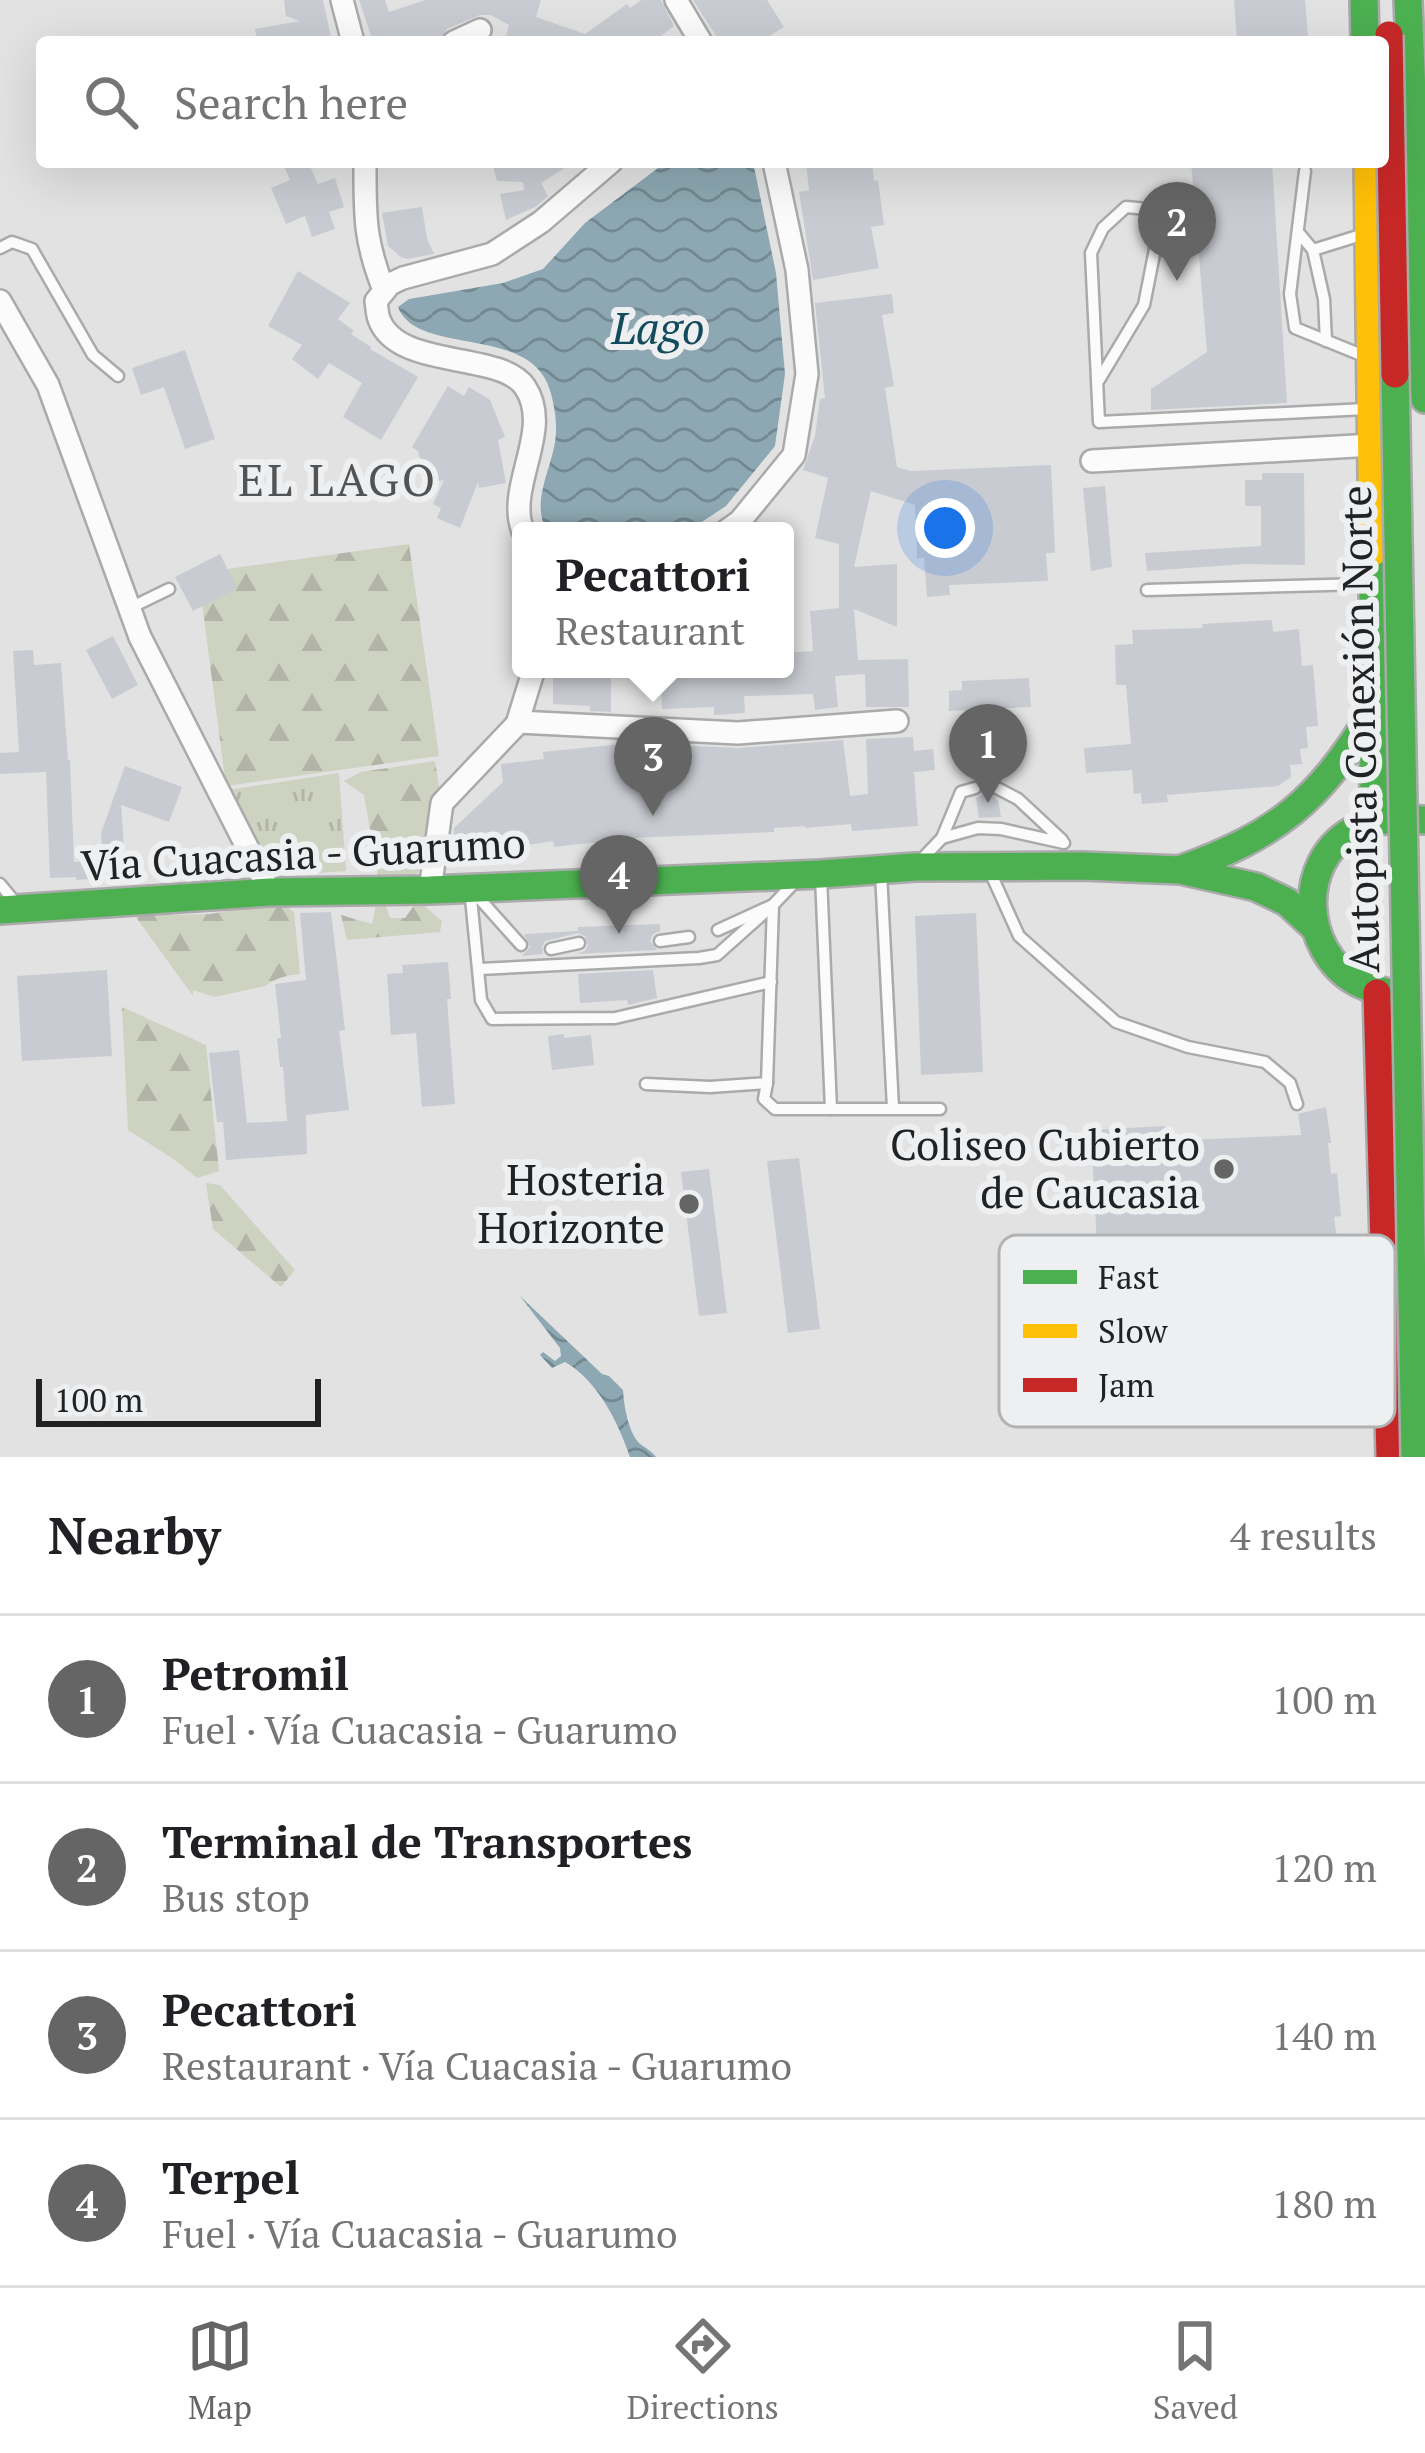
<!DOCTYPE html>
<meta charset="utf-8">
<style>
body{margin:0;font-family:"PT Serif",serif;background:#f2f2f2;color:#202124}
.scale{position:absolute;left:36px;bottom:30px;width:285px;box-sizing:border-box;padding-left:12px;border:6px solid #212223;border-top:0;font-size:33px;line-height:42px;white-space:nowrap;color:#212223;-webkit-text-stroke:9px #eeeff1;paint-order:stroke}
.you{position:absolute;left:945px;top:528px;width:42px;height:42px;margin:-30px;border:9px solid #fff;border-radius:50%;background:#1a73e8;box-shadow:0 0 0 18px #1a73e833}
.badge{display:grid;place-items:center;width:78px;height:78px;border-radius:50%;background:#656566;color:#fff;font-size:39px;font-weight:700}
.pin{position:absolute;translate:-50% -99px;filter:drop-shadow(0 3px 6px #0008)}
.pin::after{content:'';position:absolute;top:63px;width:42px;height:36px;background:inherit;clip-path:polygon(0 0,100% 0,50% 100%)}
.popup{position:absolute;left:512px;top:522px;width:282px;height:156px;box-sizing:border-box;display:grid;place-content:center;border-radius:12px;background:#fff;filter:drop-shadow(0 3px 9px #0005);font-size:39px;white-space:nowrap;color:#757577}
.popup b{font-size:45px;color:#202124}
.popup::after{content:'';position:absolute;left:50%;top:100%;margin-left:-24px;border:24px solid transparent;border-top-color:#fff}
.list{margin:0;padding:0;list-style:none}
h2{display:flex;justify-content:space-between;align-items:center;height:156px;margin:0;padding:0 48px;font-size:51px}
h2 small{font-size:39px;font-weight:400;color:#757577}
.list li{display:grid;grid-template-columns:78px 1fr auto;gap:36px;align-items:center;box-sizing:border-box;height:168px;padding:0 48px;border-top:3px solid #e0e0e0}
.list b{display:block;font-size:45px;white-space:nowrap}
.list p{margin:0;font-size:39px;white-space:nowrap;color:#757577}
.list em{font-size:39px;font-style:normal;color:#757577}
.icon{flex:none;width:66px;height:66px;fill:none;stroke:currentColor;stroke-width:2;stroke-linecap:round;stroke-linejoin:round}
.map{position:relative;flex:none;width:1425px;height:1457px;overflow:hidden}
.search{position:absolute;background:#fff;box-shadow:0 12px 48px #0002;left:36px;right:36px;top:36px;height:132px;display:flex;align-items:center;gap:30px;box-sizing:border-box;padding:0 42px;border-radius:12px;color:#757577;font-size:45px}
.sheet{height:828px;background:#fff}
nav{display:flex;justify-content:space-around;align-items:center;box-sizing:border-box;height:168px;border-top:3px solid #e0e0e0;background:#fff;font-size:33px;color:#757577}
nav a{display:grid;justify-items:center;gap:6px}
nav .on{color:#656566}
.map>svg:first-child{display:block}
.grass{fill:url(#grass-tufts)}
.forest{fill:url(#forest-firs)}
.water{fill:url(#water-waves)}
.building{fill:#c8cbd1}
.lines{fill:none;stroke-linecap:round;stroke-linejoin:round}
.lane-casing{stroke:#aaaaab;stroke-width:15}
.street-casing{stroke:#aaaaab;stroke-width:26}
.fast-casing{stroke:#aaaaab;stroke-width:32}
.slow-casing{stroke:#aaaaab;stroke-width:32}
.jam-casing{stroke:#aaaaab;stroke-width:32}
.lane{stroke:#fbfbfb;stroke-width:10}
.street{stroke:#fbfbfb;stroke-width:21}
.fast{stroke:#4caf50;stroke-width:27}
.slow{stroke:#ffc107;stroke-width:27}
.jam{stroke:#c62828;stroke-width:27}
.fast-bridge-casing{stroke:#aaaaab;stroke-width:32;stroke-linecap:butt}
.jam-bridge-casing{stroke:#aaaaab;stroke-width:32;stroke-linecap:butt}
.fast-bridge{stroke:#4caf50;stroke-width:27}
.jam-bridge{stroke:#c62828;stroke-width:27}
.poi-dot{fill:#656566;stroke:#eeeff1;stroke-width:4.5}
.labels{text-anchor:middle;stroke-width:12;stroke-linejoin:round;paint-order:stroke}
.street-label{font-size:42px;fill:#212223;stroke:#eeeff1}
.poi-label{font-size:42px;fill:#212223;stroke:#eeeff1;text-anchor:end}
.water-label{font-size:45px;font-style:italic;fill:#144b5c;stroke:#eeeff1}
.neighbourhood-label{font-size:45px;letter-spacing:3px;fill:#525355;stroke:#eeeff1}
.key{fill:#eeeff1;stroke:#b0b2b3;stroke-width:3}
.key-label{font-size:33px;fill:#212223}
</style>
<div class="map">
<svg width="1425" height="1457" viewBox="0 0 1425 1457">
<defs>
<pattern id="grass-tufts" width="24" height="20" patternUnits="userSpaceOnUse" patternTransform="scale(3)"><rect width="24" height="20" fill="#ced2c1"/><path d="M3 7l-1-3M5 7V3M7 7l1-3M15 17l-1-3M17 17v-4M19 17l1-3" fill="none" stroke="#b1b4a6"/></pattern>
<pattern id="forest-firs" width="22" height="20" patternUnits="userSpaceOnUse" patternTransform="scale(3)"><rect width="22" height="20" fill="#ced2c1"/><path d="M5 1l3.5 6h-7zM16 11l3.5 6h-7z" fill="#b1b4a6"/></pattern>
<pattern id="water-waves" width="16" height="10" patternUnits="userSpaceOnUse" patternTransform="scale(3)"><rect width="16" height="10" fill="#8da8b2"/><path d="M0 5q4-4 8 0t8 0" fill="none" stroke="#738890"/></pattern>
</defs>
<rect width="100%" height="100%" fill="#e2e2e3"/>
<path class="grass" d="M 339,773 L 346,871 L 273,876 L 228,790 Z"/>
<g class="forest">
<path d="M 409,544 L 439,756 L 226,786 L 198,573 Z"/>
<path d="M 435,761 L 447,840 L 414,877 L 378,875 L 364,795 L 344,781 L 361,772 Z"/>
<path d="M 418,900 L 442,921 L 440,932 L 347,940 L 341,915 L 372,924 L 376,905 L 385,903 L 390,918 L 405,918 Z"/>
<path d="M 280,902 L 294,912 L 300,974 C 284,976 276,978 265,986 L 214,997 L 193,990 L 193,996 L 130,909 L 175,915 L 210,914 Z"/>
<path d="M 122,1007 L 206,1045 L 219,1171 L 197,1178 L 175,1160 L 128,1130 Z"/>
<path d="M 206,1183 L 220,1185 L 295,1270 L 281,1287 L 213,1229 Z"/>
</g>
<g class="water">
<path d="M 666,162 L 753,162 L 776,273 L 785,374 L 775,446 L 726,506 L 688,531 L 547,531 C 529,500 555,465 556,432 C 557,417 552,389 544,377 C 516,329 415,353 398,307 L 409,299 L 503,283 L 543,269 L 585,223 Z"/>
<path d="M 520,1296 L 602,1374 L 609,1376 L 623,1390 C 624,1406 628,1431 639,1443 C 645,1448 652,1451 656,1457 L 630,1457 C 618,1422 598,1381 565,1362 L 552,1368 L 540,1355 L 543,1352 L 555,1361 L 561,1356 L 560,1348 Z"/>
</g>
<g class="building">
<path d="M 284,0 L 323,0 L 332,42 L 257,42 L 255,29 L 300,21 L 286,16 Z"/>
<path d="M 359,0 L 385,0 L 389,12 L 425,0 L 541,0 L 536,17 L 585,34 L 627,4 L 630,8 L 641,0 L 661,0 L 674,26 L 653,42 L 504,42 L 509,25 L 491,15 L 480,15 L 447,29 L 439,42 L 373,42 Z"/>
<path d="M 693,0 L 767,0 L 784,27 L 760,42 L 720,42 Z"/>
<path d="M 1234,0 L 1305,0 L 1308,36 L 1237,41 Z"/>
<path d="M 282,162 L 308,162 L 318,184 L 335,178 L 344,207 L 329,212 L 335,229 L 312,237 L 305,216 L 286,224 L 271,188 L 290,180 Z"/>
<path d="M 492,162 L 574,162 L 541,183 L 548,196 L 535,207 L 506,220 L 500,194 L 524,190 L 523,182 L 497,181 Z"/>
<path d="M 806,162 L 872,162 L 874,181 L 878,180 L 884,225 L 871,227 L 879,268 L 813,280 L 799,192 L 809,190 Z"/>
<path d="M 1191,162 L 1272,162 L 1287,403 L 1151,410 L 1151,389 L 1207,352 Z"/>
<path d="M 422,207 L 427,239 L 434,254 L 407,259 L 401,257 L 388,246 L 382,213 Z"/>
<path d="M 298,271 L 350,303 L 338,319 L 354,331 L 351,334 L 371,347 L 370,349 L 418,377 L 381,440 L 343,417 L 362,383 L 329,363 L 318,379 L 292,359 L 302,345 L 268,326 Z"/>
<path d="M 892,294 L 894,313 L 882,315 L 894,386 L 885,388 L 897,467 L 910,471 L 1051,465 L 1055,553 L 1046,553 L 1048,581 L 949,585 L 950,595 L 927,597 L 924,558 L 917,558 L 915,505 L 871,491 L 854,567 L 897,564 L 897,627 L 854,609 L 858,660 L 908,659 L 909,707 L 866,707 L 865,674 L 835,676 L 838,707 L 815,710 L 813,694 L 744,696 L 745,713 L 714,715 L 714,707 L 662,709 L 661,669 L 785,669 L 785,653 L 813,651 L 810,611 L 839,608 L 839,544 L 815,538 L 828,478 L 803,470 L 815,436 L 820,399 L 825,398 L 815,303 Z"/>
<path d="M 185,350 L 215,439 L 185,449 L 164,387 L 141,395 L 132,368 Z"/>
<path d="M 448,386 L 464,396 L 469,387 L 490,400 L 505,437 L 498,440 L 506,483 L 479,488 L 478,482 L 460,528 L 437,518 L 441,508 L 433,504 L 444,480 L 426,484 L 418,451 L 412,447 Z"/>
<path d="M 1262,473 L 1304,473 L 1305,565 L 1245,564 L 1147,571 L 1145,553 L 1261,546 L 1261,506 L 1245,506 L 1245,480 L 1262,480 Z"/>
<path d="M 1105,486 L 1112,567 L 1091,571 L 1083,488 Z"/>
<path d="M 220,554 L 237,588 L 193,611 L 175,577 Z"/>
<path d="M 1272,620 L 1273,632 L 1299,629 L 1302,666 L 1313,665 L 1318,726 L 1306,727 L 1308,748 L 1300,749 L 1302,764 L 1290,765 L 1291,777 L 1278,786 L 1167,795 L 1168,802 L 1142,804 L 1141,793 L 1134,794 L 1132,770 L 1086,773 L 1084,748 L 1131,744 L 1126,685 L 1116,685 L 1115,645 L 1133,644 L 1132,630 L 1203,628 L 1202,624 Z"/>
<path d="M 113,636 L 138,685 L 112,699 L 86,650 Z"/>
<path d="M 33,650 L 34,665 L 61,663 L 68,760 L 70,760 L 74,862 L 103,860 L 101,833 L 125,766 L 182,787 L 169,822 L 121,805 L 126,876 L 76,880 L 76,877 L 50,878 L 46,772 L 0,774 L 0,753 L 19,752 L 13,651 Z"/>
<path d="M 553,676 L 611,677 L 611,712 L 590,711 L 590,706 L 553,704 Z"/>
<path d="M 1029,678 L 1031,707 L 949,711 L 949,691 L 962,690 L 962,681 Z"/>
<path d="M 913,737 L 914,751 L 933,749 L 935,770 L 914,772 L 918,826 L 852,831 L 851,824 L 805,828 L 805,826 L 774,828 L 774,832 L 631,838 L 631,844 L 598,846 L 598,842 L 554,847 L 553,841 L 501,849 L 454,850 L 454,828 L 503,782 L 501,764 L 544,759 L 543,752 L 631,743 L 738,748 L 843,740 L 850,796 L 868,794 L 866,739 Z"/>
<path d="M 994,764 L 996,778 L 989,783 L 987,790 L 998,800 L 1001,817 L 979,818 L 976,798 L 983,794 L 985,786 L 981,780 L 973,778 L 972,767 Z"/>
<path d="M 331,912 L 345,1030 L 339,1031 L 349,1110 L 306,1115 L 307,1154 L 226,1160 L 223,1122 L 217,1122 L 209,1053 L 239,1050 L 247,1123 L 287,1121 L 283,1067 L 280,1067 L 277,1038 L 281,1038 L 275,984 L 306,980 L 300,913 Z"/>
<path d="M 976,913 L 983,1072 L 921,1075 L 915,916 Z"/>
<path d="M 660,924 L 660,931 L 653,934 L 650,941 L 657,950 L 576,954 L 585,951 L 588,945 L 585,936 L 578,933 L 545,941 L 542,947 L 543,954 L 522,956 L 530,947 L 524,934 L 578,931 L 578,927 Z"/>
<path d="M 448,962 L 451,999 L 447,999 L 455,1104 L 422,1107 L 416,1033 L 391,1035 L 387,974 L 403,973 L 402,965 Z"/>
<path d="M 107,970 L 112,1056 L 22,1061 L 17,976 Z"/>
<path d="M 653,970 L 657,998 L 628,1005 L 627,1000 L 580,1003 L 578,974 Z"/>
<path d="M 564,1034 L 564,1038 L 591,1035 L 594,1065 L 552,1070 L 548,1036 Z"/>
<path d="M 1326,1107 L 1331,1143 L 1328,1143 L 1331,1174 L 1337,1173 L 1341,1216 L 1334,1217 L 1338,1247 L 1311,1251 L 1309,1237 L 1171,1243 L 1173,1281 L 1099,1285 L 1091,1130 L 1165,1126 L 1166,1141 L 1301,1135 L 1298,1114 Z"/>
<path d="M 799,1158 L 820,1329 L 788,1333 L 767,1161 Z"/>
<path d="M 709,1169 L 727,1313 L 699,1316 L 681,1172 Z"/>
</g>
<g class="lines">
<defs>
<g id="lane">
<path d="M 1305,171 L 1290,294 L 1295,328 L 1364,356"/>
<path d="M 1298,232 L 1313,250 L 1324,299 L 1326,341"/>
<path d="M 0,248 L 12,242 L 32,249 L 93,355 L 118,376"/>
<path d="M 1313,250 L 1361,235"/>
<path d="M 1099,380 L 1144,305 L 1159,229 L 1147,209 L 1126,207 L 1103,228 L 1091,253 L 1099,422 L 1366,409"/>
<path d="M 1147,590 L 1365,584"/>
<path d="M 130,608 L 169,589"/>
<path d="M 997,788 L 1018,799 L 1062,840"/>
<path d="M 942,838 L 978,828 L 1001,829 L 1064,843"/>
<path d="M 922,859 L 942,838 L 961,792 L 975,788"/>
<path d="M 881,873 L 893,1108"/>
<path d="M 991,874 L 1019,936 L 1116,1022 L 1188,1047 L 1265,1062 L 1290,1083 L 1297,1104"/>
<path d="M 821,877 L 831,1109"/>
<path d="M 0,884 L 14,901"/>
<path d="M 718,930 L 773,905 L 792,885"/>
<path d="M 660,941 L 689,937"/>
<path d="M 521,945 L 470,888 L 481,1000 L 492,1019 L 615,1018 L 771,982"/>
<path d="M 551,949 L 579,943"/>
<path d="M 480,969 L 699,958 L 717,955 L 773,905"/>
<path d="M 767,1083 L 764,1099 L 775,1109 L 940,1109"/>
<path d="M 646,1084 L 710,1087 L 767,1083 L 773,905"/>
</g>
<g id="street">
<path d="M 342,0 L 353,42"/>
<path d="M 676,0 L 701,42"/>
<path d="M 454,42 L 480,30"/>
<path d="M 365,162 C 365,216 364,240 384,290"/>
<path d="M 0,301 L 48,385 L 140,637 L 270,892"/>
<path d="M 1092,461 L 1373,445"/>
<path d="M 523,531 C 505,487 554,430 525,387 C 501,351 397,370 379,319 C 377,314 377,307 376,301 L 390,284 L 403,278 L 492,254 L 541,222 L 611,162"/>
<path d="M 726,531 L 740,521 L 794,455 L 807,374 L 797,270 L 774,162"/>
<path d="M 518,722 L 738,733 L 897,721"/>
<path d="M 430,890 L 442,803 L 517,724 L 534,669"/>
</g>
<g id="fast">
<path d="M 1364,0 L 1365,42"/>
<path d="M 1408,0 L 1425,399"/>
<path d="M 1373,552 L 1374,820"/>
<path d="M 1182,869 C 1277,835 1320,800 1372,713"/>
<path d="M 0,910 L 270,892 L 430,890 L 821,874 L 915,867 L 1083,866 L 1180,870 L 1256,887 L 1287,902 L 1313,926"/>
<path d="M 1400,996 C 1386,992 1368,989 1355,981 C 1302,950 1296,863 1352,831 C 1376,817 1398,819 1425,820"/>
</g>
<path id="slow" d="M 1368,162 L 1373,552"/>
<path id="jam" d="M 1377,993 L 1390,1457"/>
</defs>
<use href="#lane" class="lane-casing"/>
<use href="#street" class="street-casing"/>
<use href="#fast" class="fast-casing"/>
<use href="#slow" class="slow-casing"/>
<use href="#jam" class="jam-casing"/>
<use href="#lane" class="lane"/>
<use href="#street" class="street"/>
<use href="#fast" class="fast"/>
<use href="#slow" class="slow"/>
<use href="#jam" class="jam"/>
<defs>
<path id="fast-bridge" d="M 1395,374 L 1415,1457"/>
<path id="jam-bridge" d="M 1389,35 L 1395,374"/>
</defs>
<use href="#fast-bridge" class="fast-bridge-casing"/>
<use href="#jam-bridge" class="jam-bridge-casing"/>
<use href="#fast-bridge" class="fast-bridge"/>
<use href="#jam-bridge" class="jam-bridge"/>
</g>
<g class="poi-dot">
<circle cx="1224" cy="1169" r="12"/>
<circle cx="689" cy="1204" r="12"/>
</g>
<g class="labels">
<g class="street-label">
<text transform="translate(1360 729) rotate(-91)" y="15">Autopista Conexión Norte</text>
<text transform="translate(303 854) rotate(-3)" y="15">Vía Cuacasia - Guarumo</text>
</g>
<g class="poi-label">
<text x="1200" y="1160">Coliseo Cubierto<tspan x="1200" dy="48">de Caucasia</tspan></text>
<text x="665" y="1195">Hosteria<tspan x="665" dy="48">Horizonte</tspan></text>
</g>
<g class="water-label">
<text x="658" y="344">Lago</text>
</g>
<g class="neighbourhood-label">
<text x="338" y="496">EL LAGO</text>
</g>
</g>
<rect x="999" y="1235" width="396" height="192" rx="18" class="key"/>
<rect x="1023" y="1270" width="54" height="14" fill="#4caf50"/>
<rect x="1023" y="1324" width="54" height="14" fill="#ffc107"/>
<rect x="1023" y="1378" width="54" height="14" fill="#c62828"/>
<g class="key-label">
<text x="1098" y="1289">Fast</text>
<text x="1098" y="1343">Slow</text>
<text x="1098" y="1397">Jam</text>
</g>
</svg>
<div class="scale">100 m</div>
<div class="you"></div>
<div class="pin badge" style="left:988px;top:803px">1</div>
<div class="pin badge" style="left:1177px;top:281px">2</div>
<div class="pin badge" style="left:653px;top:816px">3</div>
<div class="popup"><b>Pecattori</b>Restaurant</div>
<div class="pin badge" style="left:619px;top:934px">4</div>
<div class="search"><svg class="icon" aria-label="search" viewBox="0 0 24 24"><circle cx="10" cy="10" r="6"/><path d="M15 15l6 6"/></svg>Search here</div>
</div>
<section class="sheet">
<h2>Nearby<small>4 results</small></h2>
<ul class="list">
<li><span class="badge">1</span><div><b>Petromil</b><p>Fuel · Vía Cuacasia - Guarumo</p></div><em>100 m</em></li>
<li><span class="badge">2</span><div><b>Terminal de Transportes</b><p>Bus stop</p></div><em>120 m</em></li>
<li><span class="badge">3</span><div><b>Pecattori</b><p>Restaurant · Vía Cuacasia - Guarumo</p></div><em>140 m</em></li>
<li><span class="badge">4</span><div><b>Terpel</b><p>Fuel · Vía Cuacasia - Guarumo</p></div><em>180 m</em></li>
</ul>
</section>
<nav>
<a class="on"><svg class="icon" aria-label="map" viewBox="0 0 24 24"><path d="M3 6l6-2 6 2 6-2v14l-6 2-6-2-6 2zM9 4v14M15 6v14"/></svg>Map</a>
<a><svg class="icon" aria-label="directions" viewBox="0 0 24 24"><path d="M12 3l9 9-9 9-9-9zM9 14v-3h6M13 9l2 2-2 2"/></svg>Directions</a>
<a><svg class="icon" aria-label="saved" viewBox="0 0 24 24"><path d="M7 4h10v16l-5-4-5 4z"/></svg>Saved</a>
</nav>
